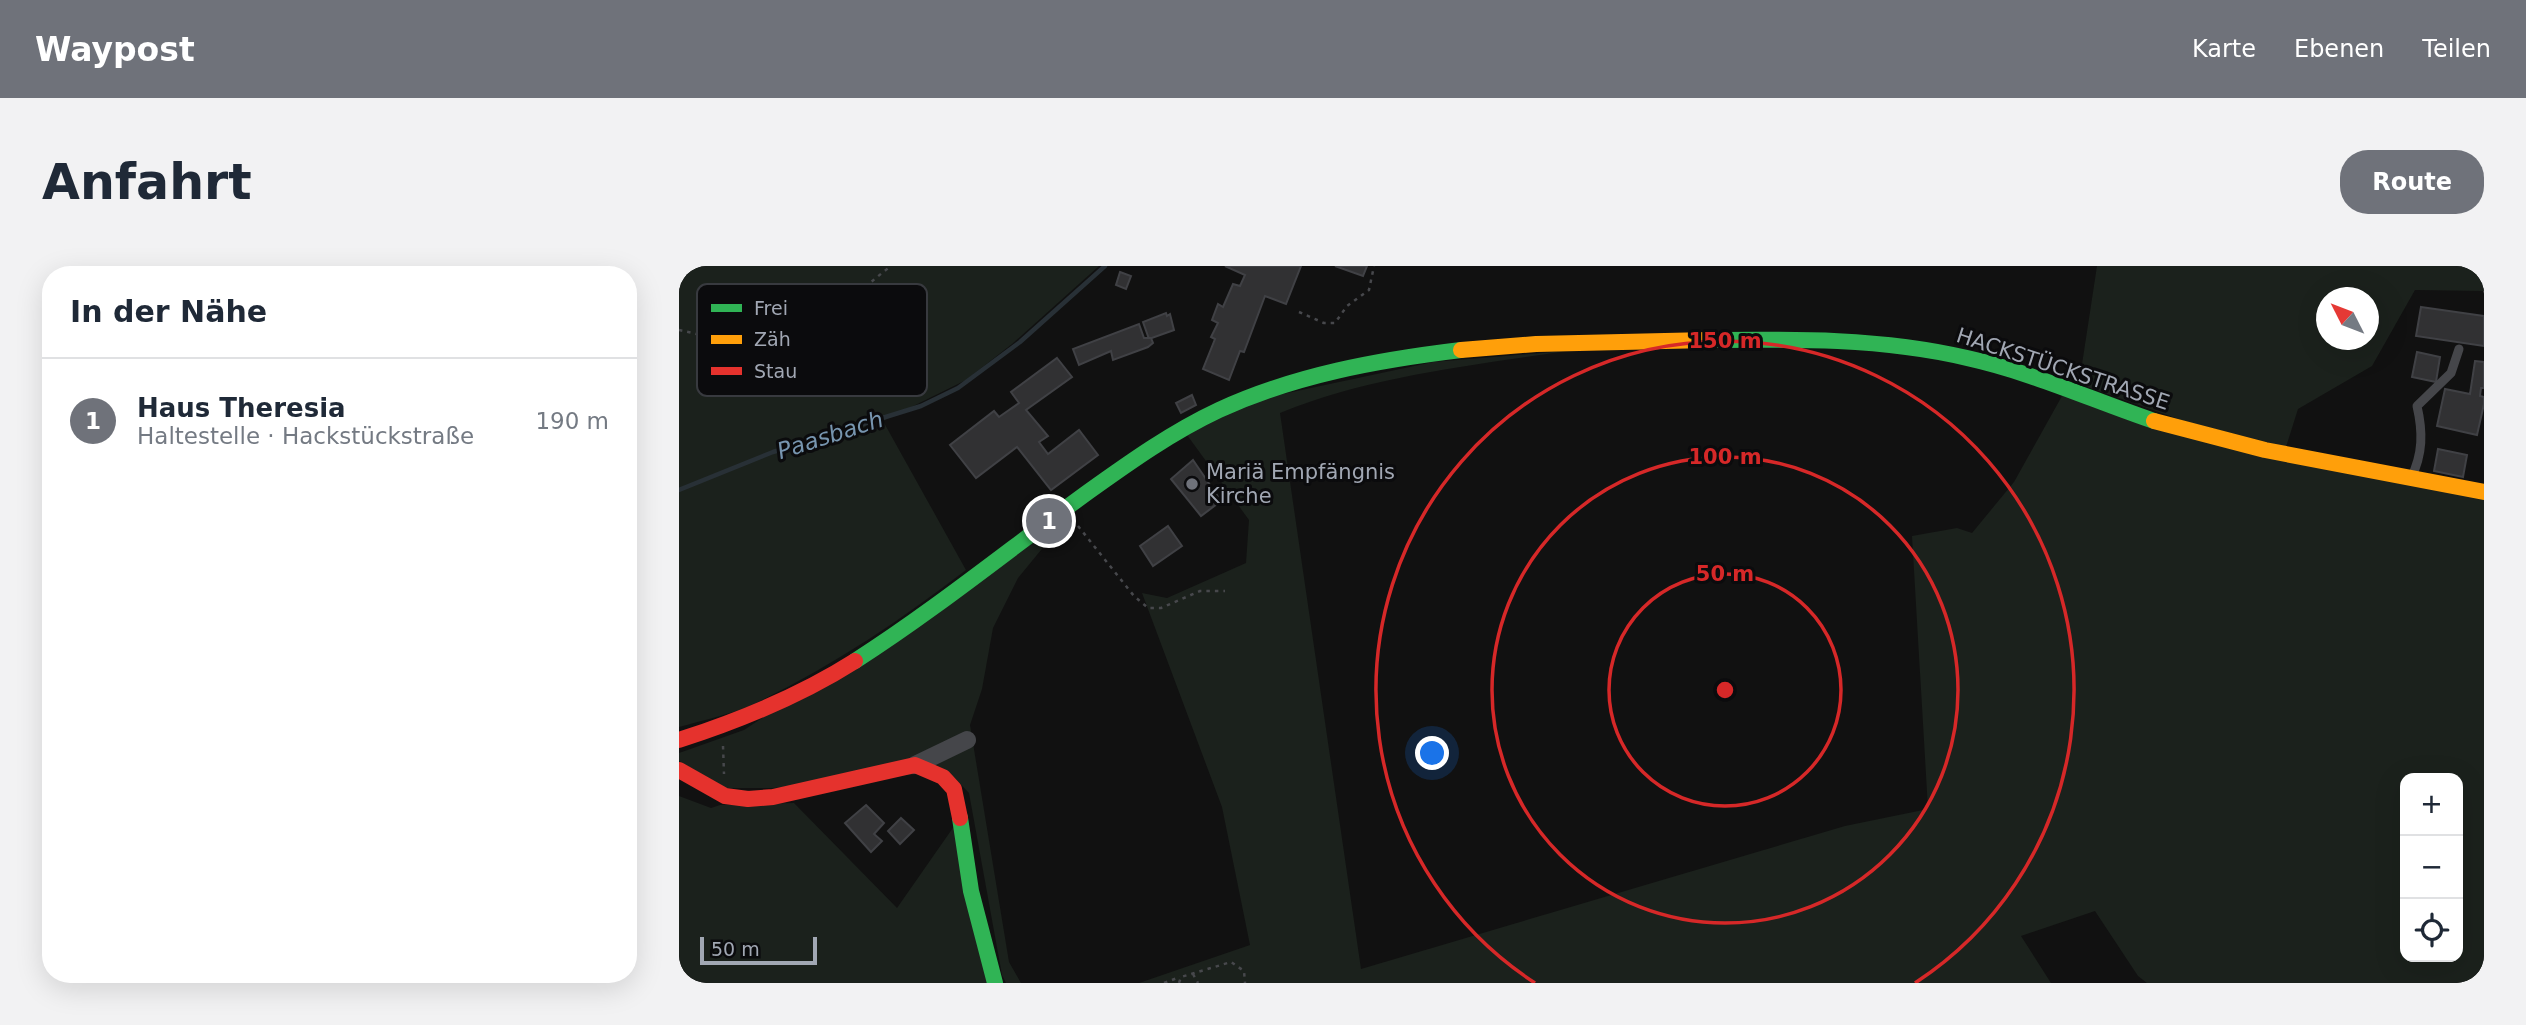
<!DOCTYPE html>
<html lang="de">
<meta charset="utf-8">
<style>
body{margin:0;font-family:"DejaVu Sans",sans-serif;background:#f2f2f3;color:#1f2937}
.controls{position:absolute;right:21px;bottom:21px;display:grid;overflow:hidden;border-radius:14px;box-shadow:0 7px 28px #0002}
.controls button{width:63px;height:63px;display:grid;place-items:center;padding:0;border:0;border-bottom:2px solid #e0e1e3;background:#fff;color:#1f2937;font:35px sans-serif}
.compass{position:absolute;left:1637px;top:21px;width:63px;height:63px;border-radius:50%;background:#fff;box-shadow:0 7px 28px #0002;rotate:312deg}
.scale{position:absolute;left:21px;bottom:18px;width:117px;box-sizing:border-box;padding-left:7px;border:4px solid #a1a7b3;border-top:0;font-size:19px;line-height:24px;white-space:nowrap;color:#a1a7b3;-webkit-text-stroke:5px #0b0b0d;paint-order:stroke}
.you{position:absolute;left:754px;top:488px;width:24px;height:24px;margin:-18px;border:5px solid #fff;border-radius:50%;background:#1a73e8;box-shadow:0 0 0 10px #1a73e833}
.badge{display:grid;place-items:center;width:46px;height:46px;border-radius:50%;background:#6f727a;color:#fff;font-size:23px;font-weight:700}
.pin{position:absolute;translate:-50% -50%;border:4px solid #fff;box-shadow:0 2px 7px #0006}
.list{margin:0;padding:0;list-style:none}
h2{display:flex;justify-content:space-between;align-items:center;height:91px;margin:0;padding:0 28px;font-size:30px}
h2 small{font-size:23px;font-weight:400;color:#747a83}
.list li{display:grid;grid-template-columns:46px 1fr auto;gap:21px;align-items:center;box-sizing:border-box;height:126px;padding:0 28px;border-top:2px solid #e0e1e3}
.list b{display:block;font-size:26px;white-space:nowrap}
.list p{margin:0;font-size:23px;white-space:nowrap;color:#747a83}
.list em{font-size:23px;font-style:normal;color:#747a83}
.icon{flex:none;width:38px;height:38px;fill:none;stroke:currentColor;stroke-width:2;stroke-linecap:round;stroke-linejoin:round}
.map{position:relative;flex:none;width:1805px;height:717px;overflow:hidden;border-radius:28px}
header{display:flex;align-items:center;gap:42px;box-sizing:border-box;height:98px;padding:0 35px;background:#6f727a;color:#fff}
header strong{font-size:33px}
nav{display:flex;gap:38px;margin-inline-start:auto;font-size:24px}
.intro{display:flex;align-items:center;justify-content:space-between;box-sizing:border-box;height:168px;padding:0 42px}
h1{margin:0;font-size:49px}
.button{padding:18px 32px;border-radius:28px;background:#6f727a;color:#fff;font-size:24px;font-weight:700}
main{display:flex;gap:42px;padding:0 42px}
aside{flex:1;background:#fff;border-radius:28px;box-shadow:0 7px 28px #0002}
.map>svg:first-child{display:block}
.green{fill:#1b211c;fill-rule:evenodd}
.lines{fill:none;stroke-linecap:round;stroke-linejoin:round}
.stream{stroke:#283036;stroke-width:4.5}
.building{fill:#313133;stroke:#404145;stroke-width:2}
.path{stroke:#47484c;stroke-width:2.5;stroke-dasharray:3.5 5;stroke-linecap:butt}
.lane{stroke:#45464a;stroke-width:9}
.street{stroke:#45464a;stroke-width:18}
.fast{stroke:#30b455;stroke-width:16}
.slow{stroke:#ff9f0a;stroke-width:16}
.jam{stroke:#e5322d;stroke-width:16}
.ring{fill:none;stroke:#d62828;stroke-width:3.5}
.poi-dot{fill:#6f727a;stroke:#0b0b0d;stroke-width:2.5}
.labels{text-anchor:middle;stroke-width:6;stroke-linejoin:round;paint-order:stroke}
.street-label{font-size:21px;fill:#a1a7b3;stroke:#0b0b0d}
.poi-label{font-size:21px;fill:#a1a7b3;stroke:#0b0b0d;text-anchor:start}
.water-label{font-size:23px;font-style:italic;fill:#7795af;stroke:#0b0b0d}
.key{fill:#0b0b0d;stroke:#383a3f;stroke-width:2}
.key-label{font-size:19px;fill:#a1a7b3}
.centre{fill:#d62828;stroke:#0b0b0d;stroke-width:3.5}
.ring-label{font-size:21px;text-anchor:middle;font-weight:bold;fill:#d62828;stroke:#0b0b0d;stroke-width:6;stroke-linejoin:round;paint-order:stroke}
</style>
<header>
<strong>Waypost</strong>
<nav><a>Karte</a><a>Ebenen</a><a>Teilen</a></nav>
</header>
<div class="intro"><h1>Anfahrt</h1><a class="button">Route</a></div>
<main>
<aside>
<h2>In der Nähe<small></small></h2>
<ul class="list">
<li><span class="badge">1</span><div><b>Haus Theresia</b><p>Haltestelle · Hackstückstraße</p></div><em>190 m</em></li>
</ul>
</aside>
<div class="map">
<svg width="1805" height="717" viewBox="0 0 1805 717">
<rect width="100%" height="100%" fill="#111"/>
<g class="green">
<path d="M 0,0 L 420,0 L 333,78 L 287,114 L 204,155 L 287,304 C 222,354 152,401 77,437 C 54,448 25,454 0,461 Z"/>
<path d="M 1418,0 L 1805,0 L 1805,25 L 1736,24 L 1693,100 L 1619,143 L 1607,181 L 1505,155 L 1400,118 ZM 1647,32 L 1689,32 L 1689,74 L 1647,74 Z"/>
<path d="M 887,85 C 791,100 691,110 601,147 L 682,703 L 1166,560 L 1249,543 L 1233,270 L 1278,262 L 1293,267 L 1335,216 L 1383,130 L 1805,230 L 1805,717 L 1468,717 L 1459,710 L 1416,645 L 1342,670 L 1372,717 L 460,717 L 571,679 L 543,541 L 463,327 L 488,332 L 567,297 L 570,254 L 508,169 L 566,136 L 754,96 ZM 1726,512 L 1779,512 L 1779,691 L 1726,691 Z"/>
<path d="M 390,250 L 339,312 L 314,362 L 303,423 L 291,459 L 330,696 L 342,717 L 327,717 L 323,709 L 290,527 L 269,505 L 94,522 L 46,522 L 0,495 L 0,487 L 65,464 Z"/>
<path d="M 0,530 L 32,542 L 41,539 L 115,537 L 218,642 L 278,556 L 309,717 L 0,717 Z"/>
</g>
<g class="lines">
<path class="stream" d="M 0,224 L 94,186 L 242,140 L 279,122 L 341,76 L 426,0"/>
</g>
<g class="building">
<path d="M 546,0 L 622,0 L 607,38 L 586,30 L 565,86 L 561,85 L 550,114 L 524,103 L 536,73 L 532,71 L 539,57 L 533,54 L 539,38 L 544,41 L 554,18 L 561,20 L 566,9 Z"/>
<path d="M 656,0 L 688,0 L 684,10 Z"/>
<path d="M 441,6 L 452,10 L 447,23 L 437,19 Z"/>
<path d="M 1742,41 L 1805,50 L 1805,80 L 1737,70 Z"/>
<path d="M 487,47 L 488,50 L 491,48 L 495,64 L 470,73 L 464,56 Z"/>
<path d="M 460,58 L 465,72 L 472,72 L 474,77 L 469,81 L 434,94 L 432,85 L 400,99 L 394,83 Z"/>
<path d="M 1738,86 L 1761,91 L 1757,116 L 1733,111 Z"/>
<path d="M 378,92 L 393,111 L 347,144 L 369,170 L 360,176 L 369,188 L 400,164 L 419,189 L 372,224 L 338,181 L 297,212 L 271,179 L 315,145 L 320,151 L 340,137 L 332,126 Z"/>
<path d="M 1796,95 L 1805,96 L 1805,122 L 1802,122 L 1801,130 L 1805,131 L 1805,138 L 1798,169 L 1758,160 L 1766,123 L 1791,128 Z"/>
<path d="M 513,129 L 517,139 L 502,147 L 497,137 Z"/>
<path d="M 1759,183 L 1788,189 L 1784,211 L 1755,205 Z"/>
<path d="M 514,194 L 542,235 L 522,250 L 492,213 Z"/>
<path d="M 489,260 L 503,280 L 474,300 L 461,280 Z"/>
<path d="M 187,539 L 205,557 L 195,568 L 203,575 L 192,586 L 166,557 Z"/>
<path d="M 222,552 L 235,564 L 221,578 L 209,565 Z"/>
</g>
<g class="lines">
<g class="path">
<path d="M 620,46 L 645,57 L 656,57 L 668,40 L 690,24 L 695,0"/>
<path d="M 0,64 C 24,69 50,77 74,78 C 131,78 171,31 212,0"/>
<path d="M 399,260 L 455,330 L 469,342 L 482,342 L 521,325 L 546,325"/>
<path d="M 44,480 L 45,508"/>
<path d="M 514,708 L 519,717"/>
<path d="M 485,717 L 501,711"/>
<path d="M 500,717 L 502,711 L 552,696 L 565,705 L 566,717"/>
</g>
<path class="lane" d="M 1732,212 C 1744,188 1744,166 1738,140 L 1772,107 L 1780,83"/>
<path class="street" d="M 236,499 L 288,474"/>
<g class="fast">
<path d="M 1029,74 C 1115,73 1203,72 1288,92 C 1352,106 1413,134 1475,155"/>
<path d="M 176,395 C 257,343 332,282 409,226 C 451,196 493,166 540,144 C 616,109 699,94 782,84"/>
<path d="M 281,552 L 292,625 L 316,717"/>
</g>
<g class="slow">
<path d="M 782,84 L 857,78 L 1029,74"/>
<path d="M 1475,155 L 1586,184 L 1805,226"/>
</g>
<g class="jam">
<path d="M 0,474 C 62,454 121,430 176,395"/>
<path d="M 0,504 L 46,530 L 69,533 L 94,531 L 236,499 L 264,511 L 275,523 L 281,552"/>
</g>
</g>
<g class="ring">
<circle cx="1046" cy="424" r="116"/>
<circle cx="1046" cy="424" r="233"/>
<path d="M856 717A349 349 0 1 1 1236 717"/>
</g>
<circle class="poi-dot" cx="513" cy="218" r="7"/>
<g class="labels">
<g class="street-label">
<text transform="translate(1384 103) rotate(18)" y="7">HACKSTÜCKSTRASSE</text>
</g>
<g class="poi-label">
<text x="527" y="213">Mariä Empfängnis<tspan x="527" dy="24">Kirche</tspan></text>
</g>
<g class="water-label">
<text transform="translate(151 169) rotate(-18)" y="8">Paasbach</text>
</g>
</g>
<rect x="18" y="18" width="230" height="112" rx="10" class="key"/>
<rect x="32" y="38" width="31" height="8" fill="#30b455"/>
<rect x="32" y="69" width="31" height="9" fill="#ff9f0a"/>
<rect x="32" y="101" width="31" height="8" fill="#e5322d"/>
<g class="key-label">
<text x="75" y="49">Frei</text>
<text x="75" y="80">Zäh</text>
<text x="75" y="112">Stau</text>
</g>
<circle cx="1046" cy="424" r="10" class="centre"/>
<g class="ring-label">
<text x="1046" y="82">150 m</text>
<text x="1046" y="198">100 m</text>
<text x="1046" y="315">50 m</text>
</g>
</svg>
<div class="controls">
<button>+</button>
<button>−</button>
<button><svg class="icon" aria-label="locate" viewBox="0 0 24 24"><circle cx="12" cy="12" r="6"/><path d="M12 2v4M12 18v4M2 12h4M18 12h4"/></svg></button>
</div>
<svg class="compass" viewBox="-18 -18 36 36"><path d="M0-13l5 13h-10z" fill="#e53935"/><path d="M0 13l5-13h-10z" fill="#747a83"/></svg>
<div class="scale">50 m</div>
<div class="you"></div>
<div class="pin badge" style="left:370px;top:255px">1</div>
</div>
</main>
